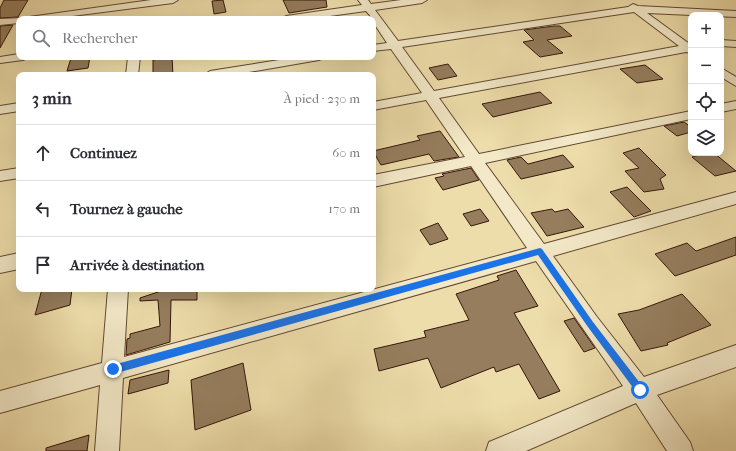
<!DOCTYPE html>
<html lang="fr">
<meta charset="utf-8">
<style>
body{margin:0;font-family:"IM FELL French Canon",serif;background:#f7f7f7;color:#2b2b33}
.controls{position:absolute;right:12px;top:12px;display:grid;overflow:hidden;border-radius:8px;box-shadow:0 4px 16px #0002}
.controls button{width:36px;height:36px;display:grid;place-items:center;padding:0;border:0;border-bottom:1px solid #e1e1e2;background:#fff;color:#2b2b33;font:20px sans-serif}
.stop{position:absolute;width:12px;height:12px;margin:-9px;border:3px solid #1a73e8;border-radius:50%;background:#fff}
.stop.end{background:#1a73e8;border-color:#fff;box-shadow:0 1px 4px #0008}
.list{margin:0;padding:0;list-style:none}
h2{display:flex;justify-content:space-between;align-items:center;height:52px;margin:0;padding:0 16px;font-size:17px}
h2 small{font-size:13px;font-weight:400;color:#7c7c81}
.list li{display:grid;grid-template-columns:26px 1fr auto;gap:12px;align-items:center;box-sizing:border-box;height:56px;padding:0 16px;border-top:1px solid #e1e1e2}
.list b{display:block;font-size:15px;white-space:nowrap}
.list em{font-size:13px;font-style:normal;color:#7c7c81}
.icon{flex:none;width:22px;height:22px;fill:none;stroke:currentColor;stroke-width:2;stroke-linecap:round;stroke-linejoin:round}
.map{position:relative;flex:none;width:736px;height:451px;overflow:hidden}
.search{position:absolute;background:#fff;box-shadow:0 4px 16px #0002;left:16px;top:16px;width:360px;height:44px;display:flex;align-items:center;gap:10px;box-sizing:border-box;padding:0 14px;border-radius:8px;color:#7c7c81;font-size:15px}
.panel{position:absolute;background:#fff;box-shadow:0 4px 16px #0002;left:16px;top:72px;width:360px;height:220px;border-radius:8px}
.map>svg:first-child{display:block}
.building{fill:#957d5d;stroke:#35160a}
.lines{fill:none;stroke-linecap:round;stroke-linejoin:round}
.street-casing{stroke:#634832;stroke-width:2}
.street{fill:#f3e9c8;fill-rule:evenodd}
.route{fill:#1a73e8}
</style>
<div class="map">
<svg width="736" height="451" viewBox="0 0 736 451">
<rect width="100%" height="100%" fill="#edddaa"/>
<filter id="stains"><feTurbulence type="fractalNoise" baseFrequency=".005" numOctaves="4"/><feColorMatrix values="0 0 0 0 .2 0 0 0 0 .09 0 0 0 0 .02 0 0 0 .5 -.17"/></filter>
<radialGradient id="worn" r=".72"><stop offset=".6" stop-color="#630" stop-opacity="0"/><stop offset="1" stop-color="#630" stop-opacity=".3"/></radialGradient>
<g class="building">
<path d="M 4,0 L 28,0 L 18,17 L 0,18 L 0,8 Z"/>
<path d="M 223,0 L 226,12 L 214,14 L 212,1 Z"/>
<path d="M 283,0 L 326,0 L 327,7 L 289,13 Z"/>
<path d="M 13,25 L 0,48 L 0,26 Z"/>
<path d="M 554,26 L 560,26 L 572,36 L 547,40 L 563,53 L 540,57 L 523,42 L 534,40 L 524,30 Z"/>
<path d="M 90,57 L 88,68 L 67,71 L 71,58 Z"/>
<path d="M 172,57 L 173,75 L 153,75 L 153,60 Z"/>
<path d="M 448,64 L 457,76 L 438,80 L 429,68 Z"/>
<path d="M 645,65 L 663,79 L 637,83 L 620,69 Z"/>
<path d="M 540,92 L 552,103 L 493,117 L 482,104 Z"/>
<path d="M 684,122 L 691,127 L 691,132 L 677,136 L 664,126 Z"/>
<path d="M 440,131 L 459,157 L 434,161 L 429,154 L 381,165 L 373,151 L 420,140 L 417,136 Z"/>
<path d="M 639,148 L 666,175 L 660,179 L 664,189 L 644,192 L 625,171 L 639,168 L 623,153 Z"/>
<path d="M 707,153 L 714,153 L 736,171 L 715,176 L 692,157 Z"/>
<path d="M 563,155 L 574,167 L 521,179 L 507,160 L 521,157 L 528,164 Z"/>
<path d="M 471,168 L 479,180 L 443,190 L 435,178 L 444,176 L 442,174 Z"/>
<path d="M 627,187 L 651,211 L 634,217 L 610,192 Z"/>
<path d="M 480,209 L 489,221 L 471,226 L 463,214 Z"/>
<path d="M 552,209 L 555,212 L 568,209 L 584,227 L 547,236 L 531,213 Z"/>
<path d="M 438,223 L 448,239 L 430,245 L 420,230 Z"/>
<path d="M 736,237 L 736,255 L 675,276 L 655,254 L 687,243 L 696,251 Z"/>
<path d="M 516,270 L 538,306 L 514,313 L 560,391 L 539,399 L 519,364 L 496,372 L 494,367 L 441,388 L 428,358 L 379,371 L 374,349 L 426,337 L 424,331 L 469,320 L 456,294 L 499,280 L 497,276 Z"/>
<path d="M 42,289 L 72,289 L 70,305 L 35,315 Z"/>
<path d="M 167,289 L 197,289 L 197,300 L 171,300 L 170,342 L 126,355 L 127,339 L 130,338 L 130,334 L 160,326 L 158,300 L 140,301 L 140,298 Z"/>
<path d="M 682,294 L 711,325 L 667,343 L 668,345 L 641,351 L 618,314 L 639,310 Z"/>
<path d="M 574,318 L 595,348 L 584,352 L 564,321 Z"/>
<path d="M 243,363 L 251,410 L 195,430 L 191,380 Z"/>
<path d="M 169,370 L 168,383 L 128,394 L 130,380 Z"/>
<path d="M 89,435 L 87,451 L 46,451 L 46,448 Z"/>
</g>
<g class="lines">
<defs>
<g id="street">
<path d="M 151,0 L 178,0 L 173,3 L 49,19 L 19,19 L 19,23 L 0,25 L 0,19 L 22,18 Z"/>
<path d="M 358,0 L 368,0 L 371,4 L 401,0 L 427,0 L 422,3 L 375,10 L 398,41 L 628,7 L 633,4 L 638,6 L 736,11 L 736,17 L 647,13 L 691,45 L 691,53 L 686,52 L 439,98 L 479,154 L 691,111 L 691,119 L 485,163 L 544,244 L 736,192 L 736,204 L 553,256 L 597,317 L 644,377 L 736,345 L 736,367 L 657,395 L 690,442 L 693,451 L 667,451 L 636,403 L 526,451 L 486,451 L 489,442 L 623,386 L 536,261 L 123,378 L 119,451 L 95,451 L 100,385 L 0,413 L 0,391 L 102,363 L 108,289 L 128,289 L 124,357 L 527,248 L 471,166 L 373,187 L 373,175 L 465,157 L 426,100 L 373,110 L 373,102 L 422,93 L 391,49 L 373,51 L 373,45 L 387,43 L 373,22 L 373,19 L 366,11 L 308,19 L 281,19 L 286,16 L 362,5 ZM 634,12 L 679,46 L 434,91 L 402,47 Z"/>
<path d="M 721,40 L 736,41 L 736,47 L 721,46 Z"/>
<path d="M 19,54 L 19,57 L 29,57 L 23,60 L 0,63 L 0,57 Z"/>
<path d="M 128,57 L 140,57 L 138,75 L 126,75 Z"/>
<path d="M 298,57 L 325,57 L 319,60 L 232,75 L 204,75 L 210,71 Z"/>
<path d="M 721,68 L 736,77 L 736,86 L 721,77 Z"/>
<path d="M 736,101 L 736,109 L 721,112 L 721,104 Z"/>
<path d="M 19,103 L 19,111 L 0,114 L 0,106 Z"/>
<path d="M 19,168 L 19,178 L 0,181 L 0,171 Z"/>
<path d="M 19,253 L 19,269 L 0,273 L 0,257 Z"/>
</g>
</defs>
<use href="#street" class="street-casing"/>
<use href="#street" class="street"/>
</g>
<path class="route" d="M 540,248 L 542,249 L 593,322 L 643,387 L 643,393 L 637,393 L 588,327 L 538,255 L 113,374 L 108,369 L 113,365 Z"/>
<rect width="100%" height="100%" filter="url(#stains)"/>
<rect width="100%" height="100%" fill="url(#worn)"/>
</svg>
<div class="controls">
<button>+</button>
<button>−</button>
<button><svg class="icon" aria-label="locate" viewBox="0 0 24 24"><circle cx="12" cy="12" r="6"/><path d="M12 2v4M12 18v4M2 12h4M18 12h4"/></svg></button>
<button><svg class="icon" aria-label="layers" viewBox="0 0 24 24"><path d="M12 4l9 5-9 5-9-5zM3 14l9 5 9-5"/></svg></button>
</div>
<div class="stop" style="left:640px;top:390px"></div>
<div class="stop end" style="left:113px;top:369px"></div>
<div class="search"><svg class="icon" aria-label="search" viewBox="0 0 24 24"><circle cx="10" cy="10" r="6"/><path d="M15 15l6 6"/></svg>Rechercher</div>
<section class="panel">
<h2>3 min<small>À pied · 230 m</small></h2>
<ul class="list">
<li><svg class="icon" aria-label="ahead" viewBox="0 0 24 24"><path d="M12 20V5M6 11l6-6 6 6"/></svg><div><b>Continuez</b></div><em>60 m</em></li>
<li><svg class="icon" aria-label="left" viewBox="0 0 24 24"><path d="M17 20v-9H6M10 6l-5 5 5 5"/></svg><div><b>Tournez à gauche</b></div><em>170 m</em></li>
<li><svg class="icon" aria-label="arrive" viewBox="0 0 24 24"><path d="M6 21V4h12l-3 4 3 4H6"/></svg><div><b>Arrivée à destination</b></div></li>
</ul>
</section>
</div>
